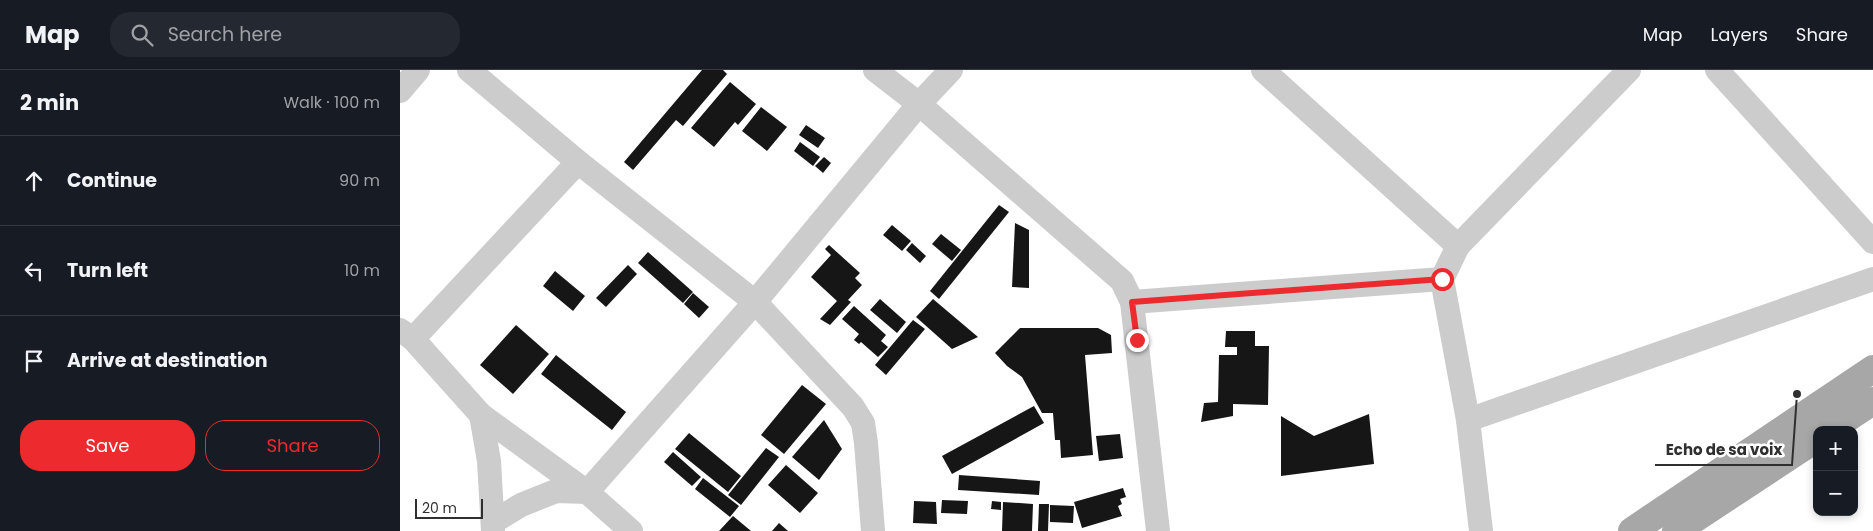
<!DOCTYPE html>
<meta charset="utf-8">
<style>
body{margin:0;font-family:Poppins,sans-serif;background:#242831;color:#f1f3f6}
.controls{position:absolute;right:15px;bottom:15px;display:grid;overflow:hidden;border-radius:10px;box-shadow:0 2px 8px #0003}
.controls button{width:45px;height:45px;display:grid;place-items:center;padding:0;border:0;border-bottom:1px solid #363941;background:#171b24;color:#f1f3f6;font:25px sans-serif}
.scale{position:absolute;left:15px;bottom:12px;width:68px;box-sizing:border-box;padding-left:5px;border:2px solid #2f2f2f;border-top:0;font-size:14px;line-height:18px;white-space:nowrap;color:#2f2f2f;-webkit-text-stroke:4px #fff;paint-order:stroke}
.stop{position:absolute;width:15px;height:15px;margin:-11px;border:4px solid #ed2a2d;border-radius:50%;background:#fff}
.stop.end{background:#ed2a2d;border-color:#fff;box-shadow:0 1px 5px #0008}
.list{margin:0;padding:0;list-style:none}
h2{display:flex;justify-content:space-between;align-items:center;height:65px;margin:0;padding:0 20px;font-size:21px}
h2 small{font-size:16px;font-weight:400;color:#9ea1a6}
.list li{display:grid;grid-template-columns:32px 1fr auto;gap:15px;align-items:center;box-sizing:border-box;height:90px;padding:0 20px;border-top:1px solid #363941}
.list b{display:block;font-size:19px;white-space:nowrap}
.list em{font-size:16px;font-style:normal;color:#9ea1a6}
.actions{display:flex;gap:10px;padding:15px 20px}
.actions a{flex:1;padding:11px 0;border:1px solid #ed2a2d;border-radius:20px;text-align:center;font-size:18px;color:#ed2a2d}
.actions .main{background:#ed2a2d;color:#fff}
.icon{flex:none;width:28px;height:28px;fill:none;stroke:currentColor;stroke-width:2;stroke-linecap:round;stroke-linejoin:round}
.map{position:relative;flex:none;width:1473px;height:461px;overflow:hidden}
header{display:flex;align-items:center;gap:30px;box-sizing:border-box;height:70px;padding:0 25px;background:#171b24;border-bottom:1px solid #363941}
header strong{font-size:24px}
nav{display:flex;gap:28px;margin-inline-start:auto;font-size:18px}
.search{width:350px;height:45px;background:#242831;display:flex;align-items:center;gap:12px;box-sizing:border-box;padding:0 18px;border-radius:20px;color:#9ea1a6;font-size:19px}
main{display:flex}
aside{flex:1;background:#171b24}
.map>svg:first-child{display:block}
.building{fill:#161616}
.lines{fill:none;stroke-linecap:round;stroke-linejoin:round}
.minor{stroke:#ccc;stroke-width:24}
.major{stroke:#a7a7a7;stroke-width:28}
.route{stroke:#ed2a2d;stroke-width:6}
.leader{fill:none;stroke:#2f2f2f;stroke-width:2}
.callout-dot{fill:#2f2f2f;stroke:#fff;stroke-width:2}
.callout-label{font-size:15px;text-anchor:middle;font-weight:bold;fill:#2f2f2f;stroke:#fff;stroke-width:5;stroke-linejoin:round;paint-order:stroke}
</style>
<header>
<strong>Map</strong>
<div class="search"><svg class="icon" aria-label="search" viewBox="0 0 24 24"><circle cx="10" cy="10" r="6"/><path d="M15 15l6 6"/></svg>Search here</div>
<nav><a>Map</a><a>Layers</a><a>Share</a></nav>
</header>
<main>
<aside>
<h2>2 min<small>Walk · 100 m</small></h2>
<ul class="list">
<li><svg class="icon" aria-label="ahead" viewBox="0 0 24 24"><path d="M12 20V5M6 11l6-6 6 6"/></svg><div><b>Continue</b></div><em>90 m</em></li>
<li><svg class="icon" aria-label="left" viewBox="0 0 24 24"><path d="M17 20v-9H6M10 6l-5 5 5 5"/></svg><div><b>Turn left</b></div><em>10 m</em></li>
<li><svg class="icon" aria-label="arrive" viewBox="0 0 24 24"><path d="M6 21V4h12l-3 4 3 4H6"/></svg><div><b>Arrive at destination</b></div></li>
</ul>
<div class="actions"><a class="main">Save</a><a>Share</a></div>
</aside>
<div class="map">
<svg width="1473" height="461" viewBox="0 0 1473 461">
<rect width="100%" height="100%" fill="#fff"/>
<g class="building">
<path d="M 302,0 L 323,0 L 327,4 L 283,56 L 276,50 L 233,100 L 224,92 Z"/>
<path d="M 330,12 L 356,34 L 338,55 L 335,52 L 314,77 L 291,58 Z"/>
<path d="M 361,37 L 387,57 L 367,81 L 342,61 Z"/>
<path d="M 406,55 L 425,68 L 418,78 L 399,65 Z"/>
<path d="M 400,72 L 420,87 L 413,96 L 394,81 Z"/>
<path d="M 424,87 L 431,93 L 423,103 L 415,96 Z"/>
<path d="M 599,135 L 609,142 L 539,229 L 530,221 Z"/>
<path d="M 615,153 L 629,160 L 629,218 L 612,217 Z"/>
<path d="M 492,155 L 511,171 L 502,181 L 483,165 Z"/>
<path d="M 541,164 L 561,180 L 552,191 L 532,174 Z"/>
<path d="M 512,173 L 526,186 L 520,193 L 506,180 Z"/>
<path d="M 429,175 L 460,203 L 455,208 L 462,215 L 448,230 L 451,232 L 430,255 L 420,249 L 437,231 L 411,207 L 431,185 L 425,179 Z"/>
<path d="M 248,182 L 293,222 L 283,233 L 238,193 Z"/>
<path d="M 228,195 L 237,204 L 206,237 L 196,228 Z"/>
<path d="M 155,201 L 185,226 L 173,241 L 143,216 Z"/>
<path d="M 293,223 L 309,237 L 299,248 L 284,234 Z"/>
<path d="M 480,229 L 506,252 L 497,263 L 470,240 Z"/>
<path d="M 533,229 L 578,267 L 552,279 L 516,247 Z"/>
<path d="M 454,236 L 486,265 L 481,271 L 488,277 L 478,287 L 461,272 L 459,274 L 454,270 L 459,264 L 442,249 Z"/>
<path d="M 513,250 L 525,259 L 486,305 L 475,295 Z"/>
<path d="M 116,255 L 149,284 L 113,324 L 80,295 Z"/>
<path d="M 620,258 L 698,258 L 711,265 L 712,283 L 685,285 L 693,385 L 661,388 L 660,370 L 655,370 L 653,343 L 642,343 L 622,307 L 607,296 L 595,283 Z"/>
<path d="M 826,261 L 855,261 L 855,276 L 869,276 L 868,335 L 833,334 L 833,346 L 801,352 L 804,333 L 818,332 L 819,285 L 837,285 L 837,277 L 825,277 Z"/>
<path d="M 156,285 L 226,342 L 212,360 L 141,304 Z"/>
<path d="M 402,315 L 426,334 L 384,384 L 361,365 Z"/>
<path d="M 634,336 L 644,353 L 552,404 L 542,386 Z"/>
<path d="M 969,344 L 974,394 L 881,406 L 881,346 L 914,366 Z"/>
<path d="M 424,350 L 442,379 L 419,410 L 392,387 Z"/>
<path d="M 289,363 L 341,406 L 328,422 L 275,379 Z"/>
<path d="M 720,364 L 723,388 L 699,391 L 696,366 Z"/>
<path d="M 366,378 L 379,387 L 341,435 L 328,425 Z"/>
<path d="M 273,382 L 301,407 L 292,416 L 264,392 Z"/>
<path d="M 386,395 L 418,423 L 400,443 L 368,415 Z"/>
<path d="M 559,405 L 640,411 L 639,425 L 558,420 Z"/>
<path d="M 303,408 L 339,436 L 330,447 L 295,419 Z"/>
<path d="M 723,418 L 726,427 L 720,429 L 722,434 L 718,436 L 722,446 L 682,458 L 674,432 Z"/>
<path d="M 542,430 L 568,431 L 567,444 L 541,443 Z"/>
<path d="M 514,431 L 536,432 L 537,454 L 513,453 Z"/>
<path d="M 592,431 L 601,432 L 601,440 L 591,439 Z"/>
<path d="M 603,432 L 633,434 L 632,461 L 602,461 Z"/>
<path d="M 639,434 L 649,434 L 648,461 L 638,461 Z"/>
<path d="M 650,435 L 674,436 L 673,453 L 650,452 Z"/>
<path d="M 333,446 L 351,461 L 319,461 Z"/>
<path d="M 379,453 L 388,461 L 372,461 Z"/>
</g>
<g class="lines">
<g class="minor">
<path d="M 69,0 L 178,92 L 355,232 L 453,337 L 463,353 L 466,373 L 473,461"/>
<path d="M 475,0 L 519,34 L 722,211 L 732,232 L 758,461"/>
<path d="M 863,0 L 1058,176 L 1042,209 L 1068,350 L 1081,461"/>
<path d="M 1317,0 L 1473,172"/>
<path d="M 0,21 L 18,0"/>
<path d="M 1058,176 L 1229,0"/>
<path d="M 732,232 L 1042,209"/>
<path d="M 0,260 L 13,269 L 81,345 L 187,422 L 231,461"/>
<path d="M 13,269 L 178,92"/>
<path d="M 81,345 L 89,391 L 93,461"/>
<path d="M 1068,350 L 1473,209"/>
<path d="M 93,452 L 121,435 L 156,421 L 187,422 L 355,232 L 519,34 L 551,0"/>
</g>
<g class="major">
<path d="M 1429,360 L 1473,331"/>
<path d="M 1232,461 L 1473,299"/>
<path d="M 1276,461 L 1417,368"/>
</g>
</g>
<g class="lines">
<path class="route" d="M 737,270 L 732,232 L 1042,209"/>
</g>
<path class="leader" d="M1397 324L1392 395H1255"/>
<circle class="callout-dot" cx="1397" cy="324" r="5"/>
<g class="callout-label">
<text x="1324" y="385">Echo de sa voix</text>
</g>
</svg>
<div class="controls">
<button>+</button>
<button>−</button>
</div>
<div class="scale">20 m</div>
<div class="stop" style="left:1042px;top:209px"></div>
<div class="stop end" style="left:737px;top:270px"></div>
</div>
</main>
